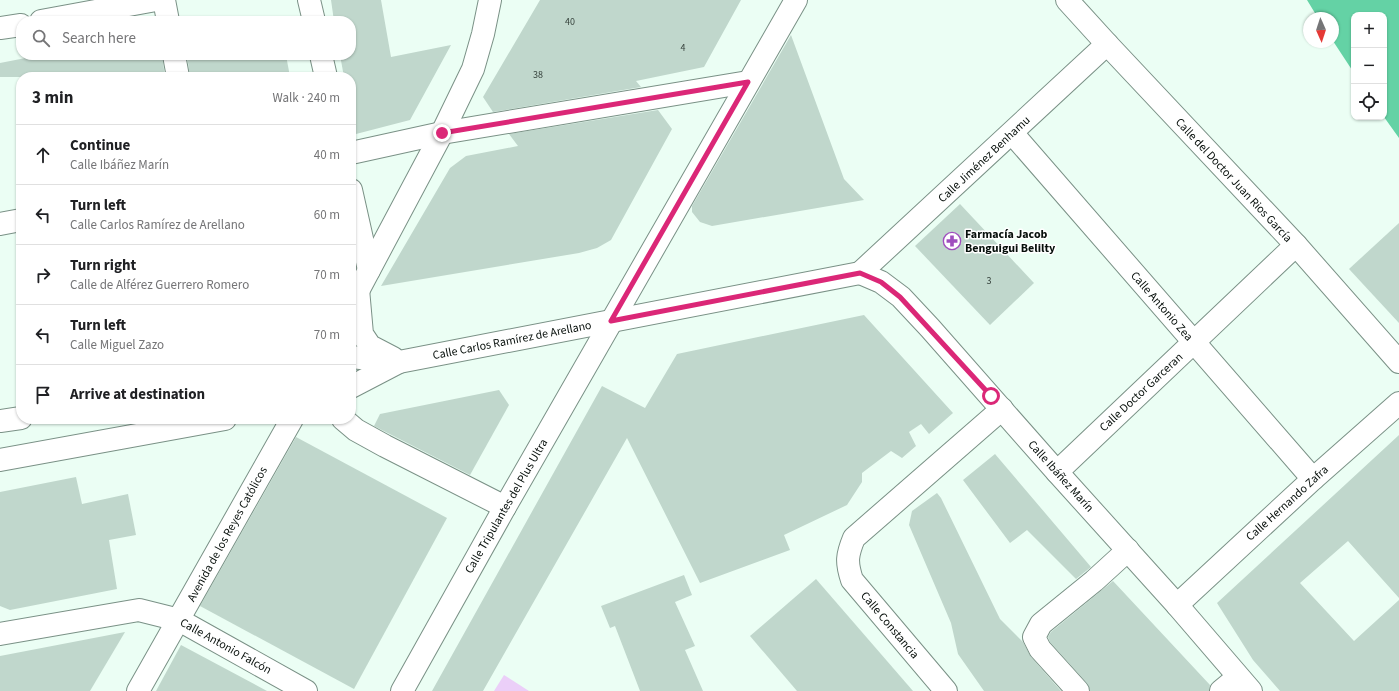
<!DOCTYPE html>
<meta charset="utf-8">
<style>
body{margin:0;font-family:"Source Sans 3",sans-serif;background:#f6f6f6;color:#202124}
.controls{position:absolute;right:12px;top:12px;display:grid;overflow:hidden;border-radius:8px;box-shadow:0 1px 3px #0004}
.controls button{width:36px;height:36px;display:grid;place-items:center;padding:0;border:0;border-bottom:1px solid #e0e0e0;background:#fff;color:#202124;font:20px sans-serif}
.compass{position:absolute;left:1303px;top:12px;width:36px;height:36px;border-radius:50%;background:#fff;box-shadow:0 1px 3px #0004;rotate:177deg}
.stop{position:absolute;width:12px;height:12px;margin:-9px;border:3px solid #db2777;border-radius:50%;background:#fff}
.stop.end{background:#db2777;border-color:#fff;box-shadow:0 1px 4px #0008}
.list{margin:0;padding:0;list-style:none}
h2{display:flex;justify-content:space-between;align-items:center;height:52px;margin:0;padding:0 16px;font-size:17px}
h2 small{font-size:13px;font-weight:400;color:#757577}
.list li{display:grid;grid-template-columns:26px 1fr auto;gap:12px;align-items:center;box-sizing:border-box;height:60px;padding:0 16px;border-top:1px solid #e0e0e0}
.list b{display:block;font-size:15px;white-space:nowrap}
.list p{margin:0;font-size:13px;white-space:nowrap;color:#757577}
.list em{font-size:13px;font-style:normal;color:#757577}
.icon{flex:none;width:22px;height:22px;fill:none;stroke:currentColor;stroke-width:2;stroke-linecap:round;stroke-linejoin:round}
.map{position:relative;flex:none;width:1399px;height:691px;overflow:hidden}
.search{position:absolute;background:#fff;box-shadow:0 1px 3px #0004;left:16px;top:16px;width:340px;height:44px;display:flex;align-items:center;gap:10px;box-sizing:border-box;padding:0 14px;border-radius:16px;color:#757577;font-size:15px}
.panel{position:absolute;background:#fff;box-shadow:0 1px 3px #0004;left:16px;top:72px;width:340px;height:352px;border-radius:16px}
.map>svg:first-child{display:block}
.green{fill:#ebcff8}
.water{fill:#64d2a5}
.building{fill:#c0d7cc}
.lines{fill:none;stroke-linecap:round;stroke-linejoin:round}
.minor-casing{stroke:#7a9186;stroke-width:24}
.secondary-casing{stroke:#7a9186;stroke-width:24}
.minor{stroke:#fff;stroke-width:22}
.secondary{stroke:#fff;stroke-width:22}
.route{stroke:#db2777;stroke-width:5}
.labels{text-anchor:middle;stroke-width:3;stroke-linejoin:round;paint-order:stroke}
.number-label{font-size:10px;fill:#35413b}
.street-label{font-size:12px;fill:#070f0b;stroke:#fff}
.poi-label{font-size:12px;font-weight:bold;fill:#070f0b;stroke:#fff;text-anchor:start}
</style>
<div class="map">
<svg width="1399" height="691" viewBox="0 0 1399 691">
<rect width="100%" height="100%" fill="#ebfef4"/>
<path class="green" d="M 504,675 L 529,691 L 494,691 Z"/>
<path class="water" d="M 1307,0 L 1399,0 L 1399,138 L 1384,117 L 1384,15 L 1354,15 L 1354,73 L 1333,41 L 1333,18 L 1318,18 Z"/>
<g class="building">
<path d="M 331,0 L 381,0 L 391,57 L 451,45 L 410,120 L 356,134 L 351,110 L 351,77 L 344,77 L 340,55 L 351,55 L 351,21 L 334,21 Z"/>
<path d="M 540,0 L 741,0 L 704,67 L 636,81 L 641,87 L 493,112 L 483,97 Z"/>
<path d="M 791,35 L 844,179 L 864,200 L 712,226 L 700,222 L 692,212 L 692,206 Z"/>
<path d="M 41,55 L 162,55 L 165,77 L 0,77 L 0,63 Z"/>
<path d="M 187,55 L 286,55 L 290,77 L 190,77 Z"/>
<path d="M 658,110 L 672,129 L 611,240 L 597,248 L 579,253 L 381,286 L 450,168 L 466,156 L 518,146 L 509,134 Z"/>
<path d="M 960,204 L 1034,283 L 990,325 L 915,246 Z"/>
<path d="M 1399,223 L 1399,323 L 1349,269 Z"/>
<path d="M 864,315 L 953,413 L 929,434 L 921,424 L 909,432 L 916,446 L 902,458 L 891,451 L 862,473 L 862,482 L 847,505 L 784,535 L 790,550 L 700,583 L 627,438 L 483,691 L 432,691 L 602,386 L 645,408 L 677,354 Z"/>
<path d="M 499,390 L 509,405 L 470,475 L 374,426 L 380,414 Z"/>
<path d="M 1399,435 L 1399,598 L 1348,541 L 1300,583 L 1354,641 L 1399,600 L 1399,691 L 1280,691 L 1253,660 L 1217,603 Z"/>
<path d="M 296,437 L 447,518 L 354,689 L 200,606 Z"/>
<path d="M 995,454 L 1091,567 L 1076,579 L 1027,530 L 1010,543 L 963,480 Z"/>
<path d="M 76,477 L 82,504 L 128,494 L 136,535 L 109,540 L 117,589 L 10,610 L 0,606 L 0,492 Z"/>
<path d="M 937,493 L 941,498 L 1000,619 L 1023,642 L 1031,657 L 1061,691 L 984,691 L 958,654 L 951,623 L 909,525 L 912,511 Z"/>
<path d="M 684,575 L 692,595 L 675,602 L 695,646 L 685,650 L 703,691 L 640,691 L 615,626 L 610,628 L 601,606 Z"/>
<path d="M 816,579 L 913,691 L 797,691 L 750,636 Z"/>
<path d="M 1113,581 L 1210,685 L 1209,691 L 1090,691 L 1087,683 L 1050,642 L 1048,637 L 1051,632 Z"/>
<path d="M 125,632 L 90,691 L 0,691 L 0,656 Z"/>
<path d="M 181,645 L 267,691 L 156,691 Z"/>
</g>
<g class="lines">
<defs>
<g id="minor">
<path d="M 164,0 L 168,21"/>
<path d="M 309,0 L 314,21"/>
<path d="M 1067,0 L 1107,44 L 1296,245 L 1399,362"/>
<path d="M 174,55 L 178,77"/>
<path d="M 321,55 L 326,77"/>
<path d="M 1012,133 L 1313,479"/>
<path d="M 351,153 L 442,133 L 748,82"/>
<path d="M 351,190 L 369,270"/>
<path d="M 0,224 L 21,220"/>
<path d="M 860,273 L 881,282 L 901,297 L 930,328 L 1057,472 L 1177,605 L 1251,691"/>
<path d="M 860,273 L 1107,44"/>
<path d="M 358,289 L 362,334 L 370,346 L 393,358"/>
<path d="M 351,304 L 442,133 L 473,69 L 483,34 L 490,0"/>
<path d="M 351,357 L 399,362 L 860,273"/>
<path d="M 351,387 L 399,362"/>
<path d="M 343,419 L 356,430 L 385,446 L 505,507"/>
<path d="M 0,421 L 21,418"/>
<path d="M 0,460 L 225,419"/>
<path d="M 1057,472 L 1296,245"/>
<path d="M 1177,605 L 1313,479 L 1399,403"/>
<path d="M 0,634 L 139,610 L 179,620 L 306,691"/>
<path d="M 138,691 L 292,419"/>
<path d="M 402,691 L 505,507 L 796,0"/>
<path d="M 946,691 L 852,580 C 846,562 847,555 854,538 L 1002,409"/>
<path d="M 1078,691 L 1040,649 L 1034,637 L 1041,624 L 1094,581 L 1128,550"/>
<path d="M 1221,691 L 1238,677"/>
</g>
<g id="secondary">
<path d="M 41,21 L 156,0"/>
<path d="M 0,28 L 21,25"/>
</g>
</defs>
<use href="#minor" class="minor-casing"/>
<use href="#secondary" class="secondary-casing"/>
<use href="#minor" class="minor"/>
<use href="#secondary" class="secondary"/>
</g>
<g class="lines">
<path class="route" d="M 442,133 L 748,82 L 611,321 L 860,273 L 881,282 L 900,297 L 991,396"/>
</g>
<defs>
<symbol id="pharmacy-ring" viewBox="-11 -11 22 22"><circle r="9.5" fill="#fff" stroke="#9f4ebe" stroke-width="1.5"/><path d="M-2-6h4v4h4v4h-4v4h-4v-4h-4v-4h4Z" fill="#9f4ebe"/></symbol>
</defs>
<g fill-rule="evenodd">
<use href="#pharmacy-ring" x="942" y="231" width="20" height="20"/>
</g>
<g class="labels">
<g class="number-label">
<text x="570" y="25">40</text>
<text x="683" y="51">4</text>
<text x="538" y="78">38</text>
<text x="989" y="284">3</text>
</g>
<g class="street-label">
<text transform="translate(984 159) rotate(-43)" y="4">Calle Jiménez Benhamu</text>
<text transform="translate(1234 180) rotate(47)" y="4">Calle del Doctor Juan Rios García</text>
<text transform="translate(1162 306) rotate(49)" y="4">Calle Antonio Zea</text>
<text transform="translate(512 340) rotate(-11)" y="4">Calle Carlos Ramírez de Arellano</text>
<text transform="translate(1141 392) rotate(-43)" y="4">Calle Doctor Garceran</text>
<text transform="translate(1061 476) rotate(48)" y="4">Calle Ibáñez Marín</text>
<text transform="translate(1287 503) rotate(-42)" y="4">Calle Hernando Zafra</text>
<text transform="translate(506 506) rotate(-60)" y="4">Calle Tripulantes del Plus Ultra</text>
<text transform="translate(227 534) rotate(-61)" y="4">Avenida de los Reyes Católicos</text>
<text transform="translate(890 625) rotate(50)" y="4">Calle Constancia</text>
<text transform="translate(226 646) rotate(29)" y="4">Calle Antonio Falcón</text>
</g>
<g class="poi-label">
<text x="965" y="238">Farmacía Jacob<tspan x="965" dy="14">Benguigui Belilty</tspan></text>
</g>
</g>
</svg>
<div class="controls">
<button>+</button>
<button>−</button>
<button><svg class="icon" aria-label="locate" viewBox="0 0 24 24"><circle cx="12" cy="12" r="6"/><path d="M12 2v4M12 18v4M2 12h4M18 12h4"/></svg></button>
</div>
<svg class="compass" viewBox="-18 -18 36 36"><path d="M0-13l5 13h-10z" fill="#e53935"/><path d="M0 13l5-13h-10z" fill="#757577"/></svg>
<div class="stop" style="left:991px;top:396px"></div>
<div class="stop end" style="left:442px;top:133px"></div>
<div class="search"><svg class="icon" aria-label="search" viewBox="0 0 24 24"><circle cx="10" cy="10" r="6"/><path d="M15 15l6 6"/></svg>Search here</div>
<section class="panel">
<h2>3 min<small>Walk · 240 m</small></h2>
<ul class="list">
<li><svg class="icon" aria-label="ahead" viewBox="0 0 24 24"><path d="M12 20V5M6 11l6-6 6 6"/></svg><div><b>Continue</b><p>Calle Ibáñez Marín</p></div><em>40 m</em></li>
<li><svg class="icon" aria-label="left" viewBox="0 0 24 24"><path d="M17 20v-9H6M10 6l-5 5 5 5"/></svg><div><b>Turn left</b><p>Calle Carlos Ramírez de Arellano</p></div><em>60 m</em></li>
<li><svg class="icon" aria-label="right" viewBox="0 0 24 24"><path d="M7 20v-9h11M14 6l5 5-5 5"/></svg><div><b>Turn right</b><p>Calle de Alférez Guerrero Romero</p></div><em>70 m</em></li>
<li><svg class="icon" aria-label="left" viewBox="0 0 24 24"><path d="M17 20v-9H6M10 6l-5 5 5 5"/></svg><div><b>Turn left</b><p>Calle Miguel Zazo</p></div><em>70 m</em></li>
<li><svg class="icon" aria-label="arrive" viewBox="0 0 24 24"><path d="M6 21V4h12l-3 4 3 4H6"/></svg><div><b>Arrive at destination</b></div></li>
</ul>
</section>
</div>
